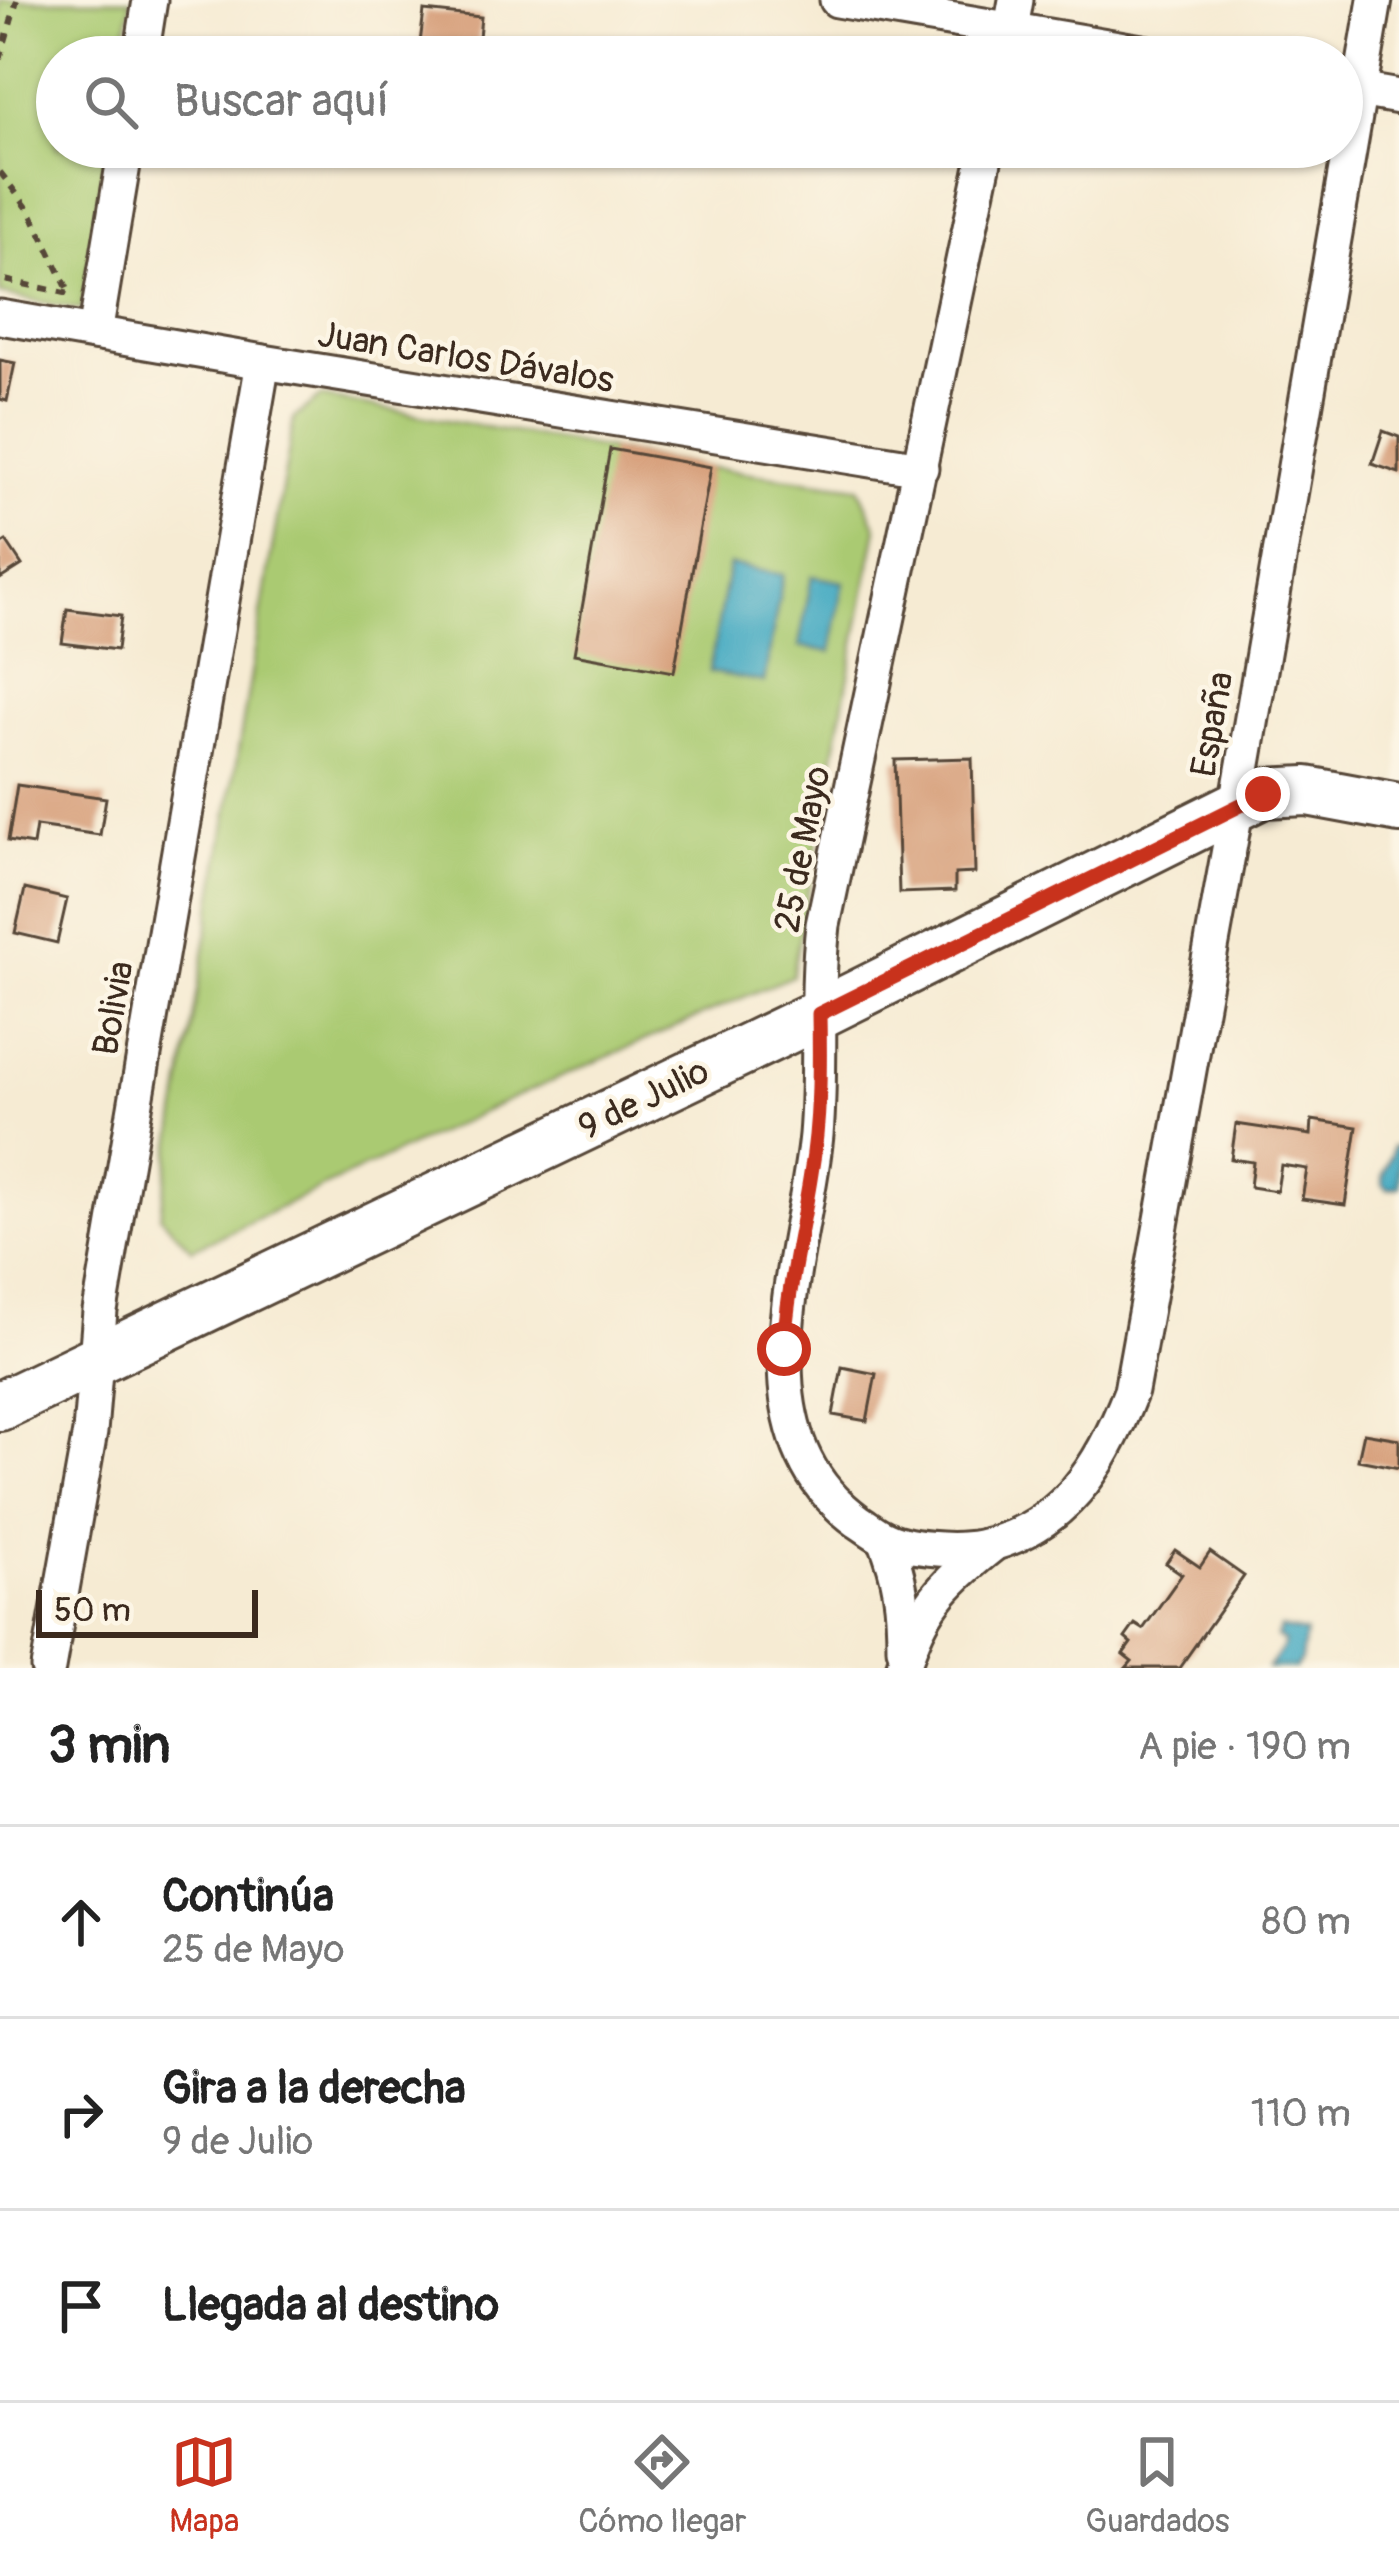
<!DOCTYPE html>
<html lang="es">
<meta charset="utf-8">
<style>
body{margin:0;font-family:Pangolin,sans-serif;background:#f2f2f2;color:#222}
.scale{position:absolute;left:36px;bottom:30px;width:222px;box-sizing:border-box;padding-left:12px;border:6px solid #3b2a1e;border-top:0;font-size:33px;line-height:42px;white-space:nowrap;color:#3b2a1e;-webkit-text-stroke:9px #fcf5e5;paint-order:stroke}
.stop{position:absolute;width:36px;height:36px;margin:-27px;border:9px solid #c8321e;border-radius:50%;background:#fff}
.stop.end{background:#c8321e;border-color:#fff;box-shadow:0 3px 12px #0008}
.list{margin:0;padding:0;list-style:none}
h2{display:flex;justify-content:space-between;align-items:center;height:156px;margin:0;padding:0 48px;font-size:51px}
h2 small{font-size:39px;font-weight:400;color:#767676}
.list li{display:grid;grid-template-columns:78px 1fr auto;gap:36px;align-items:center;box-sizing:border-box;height:192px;padding:0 48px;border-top:3px solid #e0e0e0}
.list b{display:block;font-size:45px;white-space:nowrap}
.list p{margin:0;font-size:39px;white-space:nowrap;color:#767676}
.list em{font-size:39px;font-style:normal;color:#767676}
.icon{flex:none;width:66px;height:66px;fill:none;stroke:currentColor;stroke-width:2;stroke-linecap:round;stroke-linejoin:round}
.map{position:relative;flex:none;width:1399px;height:1668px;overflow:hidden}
.search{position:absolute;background:#fff;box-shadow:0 3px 9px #0004;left:36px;right:36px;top:36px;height:132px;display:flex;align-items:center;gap:30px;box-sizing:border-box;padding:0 42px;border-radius:66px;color:#767676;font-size:45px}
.sheet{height:732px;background:#fff}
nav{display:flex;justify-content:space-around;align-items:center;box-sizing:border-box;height:168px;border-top:3px solid #e0e0e0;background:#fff;font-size:33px;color:#767676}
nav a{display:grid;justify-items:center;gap:6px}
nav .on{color:#c8321e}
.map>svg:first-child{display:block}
.green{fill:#aaca72;stroke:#727a48;stroke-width:3}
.water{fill:#41a8c1;stroke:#3e6970;stroke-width:3}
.building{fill:#d39771}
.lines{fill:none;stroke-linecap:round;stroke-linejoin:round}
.street-casing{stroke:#574739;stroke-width:39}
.secondary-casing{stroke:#574739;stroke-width:54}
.path{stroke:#574739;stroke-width:6;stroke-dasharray:9 9;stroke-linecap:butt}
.street{stroke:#fff;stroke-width:33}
.secondary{stroke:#fff;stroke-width:48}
.route{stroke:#c8321e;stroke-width:15}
.labels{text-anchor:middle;stroke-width:9;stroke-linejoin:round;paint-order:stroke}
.street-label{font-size:36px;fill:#3b2a1e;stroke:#fcf5e5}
</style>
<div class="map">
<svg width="1399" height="1668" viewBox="0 0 1399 1668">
<rect width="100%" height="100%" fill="#fcf5e5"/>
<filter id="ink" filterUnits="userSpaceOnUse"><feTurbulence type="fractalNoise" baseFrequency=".00833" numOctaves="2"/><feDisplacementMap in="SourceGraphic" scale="24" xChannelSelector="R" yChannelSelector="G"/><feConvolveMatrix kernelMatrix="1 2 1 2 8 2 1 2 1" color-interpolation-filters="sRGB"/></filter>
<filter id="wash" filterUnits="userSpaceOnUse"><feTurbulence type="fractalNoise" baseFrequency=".004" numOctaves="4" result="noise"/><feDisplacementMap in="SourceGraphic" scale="48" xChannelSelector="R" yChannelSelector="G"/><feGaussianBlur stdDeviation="2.7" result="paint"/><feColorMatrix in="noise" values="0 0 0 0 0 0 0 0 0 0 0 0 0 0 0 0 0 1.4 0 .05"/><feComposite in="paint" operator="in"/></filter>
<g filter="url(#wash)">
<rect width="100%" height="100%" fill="#f6ebd3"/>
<g class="green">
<path d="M 0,0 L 131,0 L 122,57 L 57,57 L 57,147 L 107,147 L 81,310 L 0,294 Z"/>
<path d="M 321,397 L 711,468 L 859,487 L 877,528 L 792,976 L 504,1102 L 192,1249 L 160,1216 L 294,418 Z"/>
</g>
<g class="water">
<path d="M 729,565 L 783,575 L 764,682 L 709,672 Z"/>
<path d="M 812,576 L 844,582 L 831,652 L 799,646 Z"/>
<path d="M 1399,1146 L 1399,1187 L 1388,1189 L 1383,1185 C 1380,1169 1392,1163 1392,1147 Z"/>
<path d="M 1280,1628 L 1305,1633 L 1301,1660 L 1295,1668 L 1268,1668 L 1283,1647 L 1284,1641 L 1277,1638 Z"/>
</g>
<g id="blocks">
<g class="building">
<path d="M 424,11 L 481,17 L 477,57 L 419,51 Z"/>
<path d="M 0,360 L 15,363 L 7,401 L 0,399 Z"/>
<path d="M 1383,431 L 1399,437 L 1399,473 L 1372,464 Z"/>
<path d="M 610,449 L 711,467 L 674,672 L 574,654 Z"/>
<path d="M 6,541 L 22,565 L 0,579 L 0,545 Z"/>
<path d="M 67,609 L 121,616 L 117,650 L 62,643 Z"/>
<path d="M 972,758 L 975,873 L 955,874 L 955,891 L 899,893 L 895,760 Z"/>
<path d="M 17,785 L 106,798 L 100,835 L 36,826 L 33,845 L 8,841 Z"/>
<path d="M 25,889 L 67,899 L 57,943 L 15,933 Z"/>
<path d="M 1312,1120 L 1357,1127 L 1345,1205 L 1302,1199 L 1307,1169 L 1281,1165 L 1277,1191 L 1250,1187 L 1253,1162 L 1231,1159 L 1236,1124 L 1311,1135 Z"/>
<path d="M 842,1367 L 876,1374 L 867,1421 L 833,1415 Z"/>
<path d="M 1364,1433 L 1399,1439 L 1399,1468 L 1358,1460 Z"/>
<path d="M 1175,1550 L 1200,1567 L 1210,1552 L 1244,1576 L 1179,1668 L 1126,1668 L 1132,1661 L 1123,1654 L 1131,1643 L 1125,1638 L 1135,1624 L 1143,1629 L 1182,1574 L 1166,1563 Z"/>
</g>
</g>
</g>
<g filter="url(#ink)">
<use href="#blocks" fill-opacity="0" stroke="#574739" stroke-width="3"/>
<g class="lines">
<defs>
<g id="street">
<path d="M 837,0 L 1171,57"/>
<path d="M 141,57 L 150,0"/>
<path d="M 1006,57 L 1016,0"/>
<path d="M 1342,87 L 1399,97"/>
<path d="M 987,147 L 823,925 C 815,995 822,1065 816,1135 C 804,1259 733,1431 858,1521 C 866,1526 873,1532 881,1536 C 904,1549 954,1552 980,1547 C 1064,1529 1102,1466 1131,1391 L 1237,805 L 1375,0"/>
<path d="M 0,317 L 263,362 L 921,468"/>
<path d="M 95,333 L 126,147"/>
<path d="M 885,1539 C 901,1579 904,1606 904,1648"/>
<path d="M 48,1668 L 90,1432 L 100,1311 L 263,362"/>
<path d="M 903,1668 C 920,1609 944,1583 991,1546"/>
</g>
<path id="secondary" d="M 0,1406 L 819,1014 L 1263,793 L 1307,791 L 1399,808"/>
</defs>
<use href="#street" class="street-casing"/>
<use href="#secondary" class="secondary-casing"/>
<g class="path">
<path d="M 0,59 L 17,0"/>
<path d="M 0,172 L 32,214 L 70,294 L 0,279"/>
</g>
<use href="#street" class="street"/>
<use href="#secondary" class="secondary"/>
</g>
</g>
<g class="lines" filter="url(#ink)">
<path class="route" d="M 784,1349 C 787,1290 802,1232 811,1173 C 820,1121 820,1067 819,1014 L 1263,794"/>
</g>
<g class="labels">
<g class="street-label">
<text transform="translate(466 356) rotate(9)" y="13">Juan Carlos Dávalos</text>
<text transform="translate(1211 724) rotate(-80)" y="13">España</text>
<text transform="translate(801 849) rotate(-79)" y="13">25 de Mayo</text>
<text transform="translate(112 1008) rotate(-80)" y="13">Bolivia</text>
<text transform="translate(643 1098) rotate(-26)" y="13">9 de Julio</text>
</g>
</g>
</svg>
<div class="scale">50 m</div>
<div class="stop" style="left:784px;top:1349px"></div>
<div class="stop end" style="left:1263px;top:794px"></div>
<div class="search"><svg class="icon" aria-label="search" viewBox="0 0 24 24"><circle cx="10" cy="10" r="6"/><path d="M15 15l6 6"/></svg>Buscar aquí</div>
</div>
<section class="sheet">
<h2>3 min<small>A pie · 190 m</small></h2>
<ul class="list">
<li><svg class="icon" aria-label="ahead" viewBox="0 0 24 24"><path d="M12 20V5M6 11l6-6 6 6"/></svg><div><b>Continúa</b><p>25 de Mayo</p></div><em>80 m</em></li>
<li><svg class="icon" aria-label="right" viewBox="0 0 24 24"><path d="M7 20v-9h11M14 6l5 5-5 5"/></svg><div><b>Gira a la derecha</b><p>9 de Julio</p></div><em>110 m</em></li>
<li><svg class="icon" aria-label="arrive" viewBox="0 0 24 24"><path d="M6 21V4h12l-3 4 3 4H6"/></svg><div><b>Llegada al destino</b></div></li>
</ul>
</section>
<nav>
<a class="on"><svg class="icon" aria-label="map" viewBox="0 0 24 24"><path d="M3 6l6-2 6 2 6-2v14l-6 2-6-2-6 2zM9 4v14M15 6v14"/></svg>Mapa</a>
<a><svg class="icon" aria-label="directions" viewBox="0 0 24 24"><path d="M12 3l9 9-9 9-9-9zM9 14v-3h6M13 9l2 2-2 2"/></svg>Cómo llegar</a>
<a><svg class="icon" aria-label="saved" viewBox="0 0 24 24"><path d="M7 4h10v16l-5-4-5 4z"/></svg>Guardados</a>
</nav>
